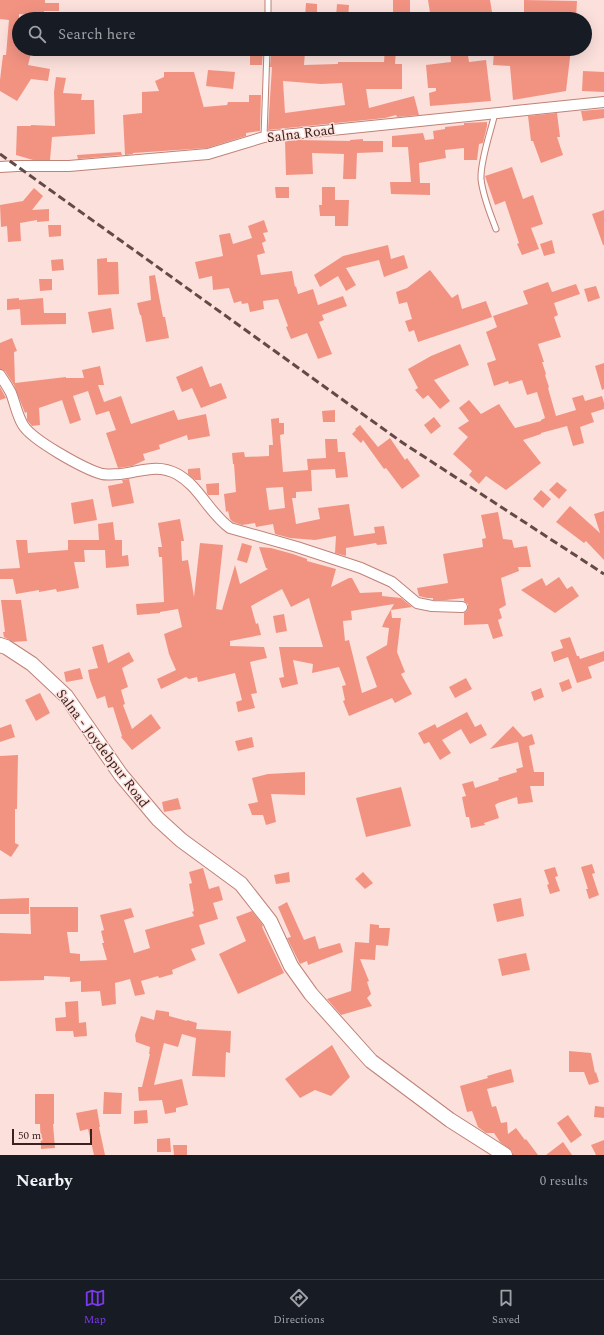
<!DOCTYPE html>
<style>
body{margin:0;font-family:Spectral,serif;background:#20242c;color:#f1f3f6}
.scale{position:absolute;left:12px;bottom:10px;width:80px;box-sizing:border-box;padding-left:4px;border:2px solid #3b221e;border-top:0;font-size:11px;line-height:14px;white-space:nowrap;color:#3b221e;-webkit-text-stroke:3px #fce0db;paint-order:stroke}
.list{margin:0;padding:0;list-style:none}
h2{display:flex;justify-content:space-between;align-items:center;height:52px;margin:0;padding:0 16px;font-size:17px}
h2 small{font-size:13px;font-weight:400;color:#9ea1a6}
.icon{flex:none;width:22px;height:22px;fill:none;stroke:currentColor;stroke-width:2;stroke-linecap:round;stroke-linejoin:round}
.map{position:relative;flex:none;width:604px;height:1155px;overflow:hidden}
.search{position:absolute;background:#171b24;box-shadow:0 4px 16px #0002;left:12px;right:12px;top:12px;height:44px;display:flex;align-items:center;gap:10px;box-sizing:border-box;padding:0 14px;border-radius:22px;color:#9ea1a6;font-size:15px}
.sheet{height:124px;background:#171b24}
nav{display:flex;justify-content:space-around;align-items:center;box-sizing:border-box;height:56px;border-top:1px solid #363941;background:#171b24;font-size:11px;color:#9ea1a6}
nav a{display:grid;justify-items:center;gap:2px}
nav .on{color:#7c3aed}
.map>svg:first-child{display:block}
.building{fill:#f29382;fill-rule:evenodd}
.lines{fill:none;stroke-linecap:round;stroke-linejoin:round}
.lane-casing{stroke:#bf8277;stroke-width:7}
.street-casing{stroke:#bf8277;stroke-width:12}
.secondary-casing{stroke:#bf8277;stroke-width:16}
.lane{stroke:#fff;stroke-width:5}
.street{stroke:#fff;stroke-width:10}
.secondary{stroke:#fff;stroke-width:14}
.rail{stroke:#634a46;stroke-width:3;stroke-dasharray:8 4;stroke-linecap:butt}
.labels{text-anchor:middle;stroke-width:3;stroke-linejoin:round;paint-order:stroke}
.street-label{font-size:14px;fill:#3b221e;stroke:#fce0db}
</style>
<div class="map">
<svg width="604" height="1155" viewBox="0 0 604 1155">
<rect width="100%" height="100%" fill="#fce0db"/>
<g class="building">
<path d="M 0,0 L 45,0 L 45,3 L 59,3 L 59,11 L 44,11 L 45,17 L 19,14 L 19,49 L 32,49 L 28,65 L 50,69 L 48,81 L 31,79 L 17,101 L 0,91 L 0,80 L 3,55 L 6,55 L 9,20 L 0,19 Z"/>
<rect x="393" y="0" width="17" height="19"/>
<path d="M 428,0 L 490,0 L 492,12 L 470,16 L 470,18 L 463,19 L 457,19 L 456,16 L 431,19 Z"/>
<path d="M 524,0 L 577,1 L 576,19 L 541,19 L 542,13 L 524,12 Z"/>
<path d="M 306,3 L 317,4 L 317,17 L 305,17 Z"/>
<path d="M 337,4 L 349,5 L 348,18 L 336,17 Z"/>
<path d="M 254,49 L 263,49 L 262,65 L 250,65 L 250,51 L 254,51 Z"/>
<path d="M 385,49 L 396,49 L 395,64 L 402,64 L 402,89 L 366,89 L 369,108 L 414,96 L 419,115 L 397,117 L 396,115 L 385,118 L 268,130 L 272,67 L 270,67 L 271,53 L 293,55 L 293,52 L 305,52 L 304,65 L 338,64 L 338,62 L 384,62 ZM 283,81 L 321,84 L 342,83 L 345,105 L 285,113 Z"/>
<path d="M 450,49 L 467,49 L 469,62 L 486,60 L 491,101 L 430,106 L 429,93 L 436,91 L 436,88 L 428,88 L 426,65 L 451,62 Z"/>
<path d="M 513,49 L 571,49 L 566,91 L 513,100 L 510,66 L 493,65 L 494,51 L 512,52 Z"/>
<path d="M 208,70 L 235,72 L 233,89 L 206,86 Z"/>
<path d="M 583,71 L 604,72 L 604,92 L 582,91 Z"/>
<path d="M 164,72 L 194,72 L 204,108 L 204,107 L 227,105 L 228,102 L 249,102 L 249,95 L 261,95 L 260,131 L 246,133 L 246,136 L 207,148 L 133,153 L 133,154 L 125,155 L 123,115 L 142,113 L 142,92 L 159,91 L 155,81 L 164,77 Z"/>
<path d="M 56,77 L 66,78 L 63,93 L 82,94 L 81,100 L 94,100 L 95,134 L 52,137 L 50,160 L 33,160 L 16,155 L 17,126 L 31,126 L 31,125 L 55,126 L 54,92 Z"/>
<path d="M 604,109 L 604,118 L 583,121 L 581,111 Z"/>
<path d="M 557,113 L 560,137 L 557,137 L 563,155 L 541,163 L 533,141 L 531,141 L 528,116 Z"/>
<path d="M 487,122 L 487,126 L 483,143 L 479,144 L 477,160 L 464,160 L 464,148 L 445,150 L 446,158 L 419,163 L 420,183 L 430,183 L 430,195 L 391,194 L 390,182 L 411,182 L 408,147 L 392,147 L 392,136 L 423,133 L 425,140 L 434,139 L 433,131 L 445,129 L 445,127 L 464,125 L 464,123 Z"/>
<path d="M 363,139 L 363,141 L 383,141 L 383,152 L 357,153 L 356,179 L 343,179 L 344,154 L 312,153 L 313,174 L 286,175 L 285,141 L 298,140 L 350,141 L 350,140 Z"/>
<path d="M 121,152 L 122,155 L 78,159 L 77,155 Z"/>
<path d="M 512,167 L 523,199 L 533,195 L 543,224 L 531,228 L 539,249 L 522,255 L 517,244 L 519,243 L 505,201 L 495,205 L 485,176 Z"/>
<path d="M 275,187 L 289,187 L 289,198 L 276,198 Z"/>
<path d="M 322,187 L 335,187 L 335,200 L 349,200 L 348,226 L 335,226 L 335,216 L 320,216 L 319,205 L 322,205 Z"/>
<path d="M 34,188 L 43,196 L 32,210 L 49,209 L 49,221 L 37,222 L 37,220 L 20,223 L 21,241 L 8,242 L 7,226 L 1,227 L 0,205 L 23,201 Z"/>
<path d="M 604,210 L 604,245 L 603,245 L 592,214 Z"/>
<path d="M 264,220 L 268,232 L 263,233 L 266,241 L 262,243 L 265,253 L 257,255 L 261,275 L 292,271 L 295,287 L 296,286 L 298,294 L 313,289 L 318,305 L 343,296 L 347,306 L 322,315 L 324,320 L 319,322 L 332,354 L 318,359 L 307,333 L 291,339 L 286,327 L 288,326 L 278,299 L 263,301 L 264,309 L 250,312 L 248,303 L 242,304 L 241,301 L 234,303 L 229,288 L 213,290 L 212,276 L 199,279 L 195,262 L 223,256 L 219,235 L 230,233 L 233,244 L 252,238 L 248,226 Z"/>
<path d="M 48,225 L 61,225 L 61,236 L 49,237 Z"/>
<path d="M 552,240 L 555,253 L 544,256 L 540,244 Z"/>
<path d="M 388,245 L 391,259 L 404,255 L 408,268 L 384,277 L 379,260 L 346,268 L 356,285 L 346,291 L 338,276 L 320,287 L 314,275 L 343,256 Z"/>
<path d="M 107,258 L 107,262 L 118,262 L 119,294 L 98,295 L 97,259 Z"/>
<path d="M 63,259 L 64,270 L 52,271 L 51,260 Z"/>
<path d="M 430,270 L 452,298 L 458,294 L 462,309 L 486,301 L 492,317 L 418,342 L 414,330 L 409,332 L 405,321 L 412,319 L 407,302 L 399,304 L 396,292 L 407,288 Z"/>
<path d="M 155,275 L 163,317 L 165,317 L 169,338 L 146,342 L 141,315 L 140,315 L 137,303 L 151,300 L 149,276 Z"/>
<path d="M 39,279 L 52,279 L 52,290 L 40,291 Z"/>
<path d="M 548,282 L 552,292 L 576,284 L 580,294 L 554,303 L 558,315 L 554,317 L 561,337 L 538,344 L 544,362 L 542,362 L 546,374 L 545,375 L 549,387 L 548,388 L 556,416 L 576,410 L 572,398 L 583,395 L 585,401 L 602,396 L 604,403 L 604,409 L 591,413 L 594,422 L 580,427 L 584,443 L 573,446 L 567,426 L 541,433 L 541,434 L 523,440 L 541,463 L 506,490 L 486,476 L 479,484 L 469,475 L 472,471 L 453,454 L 468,437 L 458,428 L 469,421 L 459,408 L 469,400 L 481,414 L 499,404 L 515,428 L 541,421 L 541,420 L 545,418 L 537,392 L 527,395 L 522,380 L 509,384 L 508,381 L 494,386 L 487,363 L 496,360 L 486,332 L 497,327 L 493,316 L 528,304 L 523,291 Z"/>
<path d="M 596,286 L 600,298 L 588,302 L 584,289 Z"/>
<path d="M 19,298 L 19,300 L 43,298 L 44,313 L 66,313 L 66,324 L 21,325 L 20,309 L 7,310 L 7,299 Z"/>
<path d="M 111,308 L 114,329 L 92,333 L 88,312 Z"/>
<path d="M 12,338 L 17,351 L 14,352 L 15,383 L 66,377 L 66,378 L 84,378 L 82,370 L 100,366 L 104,385 L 98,385 L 104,402 L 121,396 L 131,424 L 174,410 L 178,420 L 206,414 L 210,436 L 188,440 L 187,435 L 159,445 L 160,449 L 143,454 L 145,460 L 132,466 L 118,468 L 106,433 L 116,430 L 109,411 L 96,415 L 88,391 L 73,396 L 81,420 L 70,424 L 62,400 L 39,408 L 40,425 L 32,426 L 27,420 L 27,412 L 25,413 L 14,385 L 5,371 L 0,369 L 0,343 Z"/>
<path d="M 460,344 L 469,365 L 434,380 L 450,401 L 440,409 L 428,395 L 423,399 L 415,390 L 418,388 L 408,369 L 431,356 Z"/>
<path d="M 604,363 L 604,389 L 602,390 L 595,366 Z"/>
<path d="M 202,366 L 210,387 L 221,383 L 227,398 L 201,408 L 192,388 L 182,392 L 176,377 Z"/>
<path d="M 0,387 L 6,398 L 0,400 Z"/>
<path d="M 335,410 L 335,422 L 323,422 L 322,411 Z"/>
<path d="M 434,417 L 441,426 L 431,434 L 424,425 Z"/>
<path d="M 279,418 L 279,423 L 284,423 L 284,434 L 280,435 L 283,472 L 308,470 L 307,459 L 326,458 L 325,439 L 337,439 L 338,452 L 345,452 L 348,477 L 336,478 L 335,469 L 311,470 L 312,491 L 296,492 L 296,498 L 292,498 L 296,524 L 320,519 L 318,508 L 349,504 L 354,536 L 375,533 L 374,527 L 384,526 L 387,544 L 377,545 L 376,543 L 346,548 L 346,556 L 335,553 L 336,536 L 315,540 L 290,538 L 275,534 L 273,524 L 256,527 L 255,523 L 242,525 L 233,522 L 230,519 L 228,511 L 226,512 L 224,494 L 236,492 L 234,464 L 233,464 L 232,453 L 244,452 L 245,457 L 269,456 L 269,445 L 273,445 L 271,419 ZM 283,487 L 285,508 L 269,510 L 266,488 Z"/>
<path d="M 360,425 L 378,447 L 390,438 L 405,460 L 407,458 L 420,476 L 402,489 L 386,468 L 384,469 L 363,440 L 361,443 L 352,434 L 356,430 L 355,429 Z"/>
<path d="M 200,468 L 201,480 L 195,480 L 188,474 L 188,469 Z"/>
<path d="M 129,479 L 134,503 L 112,507 L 108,486 L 123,483 L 122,480 Z"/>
<path d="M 557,482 L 567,490 L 559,499 L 549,490 Z"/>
<path d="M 219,483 L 219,495 L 208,495 L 207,493 L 206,484 Z"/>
<path d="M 541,490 L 551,499 L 543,508 L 533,499 Z"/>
<path d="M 93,499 L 97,520 L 74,524 L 71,503 Z"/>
<path d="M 570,506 L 600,533 L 594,514 L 604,511 L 604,560 L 586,541 L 584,543 L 556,522 Z"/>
<path d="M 498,512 L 503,539 L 512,540 L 514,548 L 527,546 L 531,567 L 518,567 L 519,571 L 501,578 L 506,605 L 499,609 L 502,618 L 498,620 L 503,636 L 493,639 L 488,624 L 464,625 L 464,613 L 467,611 L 468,607 L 468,604 L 464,601 L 464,598 L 446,600 L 433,600 L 433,598 L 427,598 L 419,596 L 417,588 L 448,583 L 443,554 L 483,547 L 482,539 L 486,538 L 481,515 Z"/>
<path d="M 180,519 L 184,541 L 181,541 L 182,561 L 188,560 L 194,597 L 200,543 L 223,545 L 216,609 L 222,610 L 235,565 L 240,584 L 268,569 L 266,568 L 259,547 L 271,548 L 293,554 L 307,559 L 307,561 L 336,569 L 331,587 L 349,578 L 352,578 L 360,593 L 382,592 L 382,596 L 401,598 L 412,607 L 391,610 L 392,618 L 401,618 L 397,652 L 405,672 L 401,674 L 412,694 L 395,703 L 392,698 L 349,716 L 343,701 L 345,700 L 342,686 L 346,685 L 339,667 L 312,673 L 313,664 L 293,660 L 298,684 L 282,688 L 279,678 L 284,677 L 279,647 L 323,647 L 309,598 L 291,607 L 282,589 L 251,606 L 256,624 L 258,623 L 261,635 L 230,641 L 230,646 L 264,647 L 267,658 L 250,662 L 257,693 L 251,694 L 255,708 L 238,712 L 236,702 L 242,700 L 235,673 L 198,682 L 197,677 L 189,679 L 186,677 L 161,689 L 157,679 L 176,670 L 169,654 L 164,634 L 182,627 L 178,609 L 160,612 L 160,613 L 137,615 L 136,604 L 164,602 L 162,557 L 159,557 L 158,547 L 162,547 L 158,523 ZM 394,604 L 385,620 L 382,627 L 389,628 L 387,645 L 366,657 L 377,687 L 362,693 L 349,640 L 345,641 L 343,621 L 352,620 L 351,611 Z"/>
<path d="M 113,522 L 115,540 L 122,540 L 122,556 L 128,555 L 129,566 L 106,568 L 105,550 L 84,550 L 85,562 L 74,562 L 79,588 L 57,592 L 56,589 L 39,592 L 39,590 L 16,594 L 13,579 L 0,579 L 0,569 L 20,568 L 16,540 L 27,540 L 28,553 L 68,550 L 68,540 L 99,540 L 98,524 Z"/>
<path d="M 242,543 L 252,546 L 247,563 L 237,560 Z"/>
<path d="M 559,577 L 567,589 L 572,586 L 579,596 L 555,613 L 521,590 L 542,578 L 546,586 Z"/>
<path d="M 1,600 L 21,600 L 27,641 L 13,642 L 4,637 L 3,632 L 5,632 Z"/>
<path d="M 284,614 L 287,631 L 276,633 L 273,616 Z"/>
<path d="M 570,637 L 577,656 L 579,656 L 580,659 L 604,651 L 604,661 L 588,667 L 592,678 L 577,683 L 568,657 L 554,662 L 551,652 L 563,648 L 560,640 Z"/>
<path d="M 103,644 L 108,663 L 129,652 L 134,661 L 122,668 L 128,687 L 121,690 L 125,704 L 123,705 L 132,729 L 151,714 L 161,728 L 132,750 L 121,737 L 122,736 L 113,707 L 108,708 L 105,696 L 97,699 L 90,680 L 88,670 L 98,668 L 92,647 Z"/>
<path d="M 80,668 L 83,679 L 66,682 L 64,672 Z"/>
<path d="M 466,678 L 472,689 L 455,698 L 449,687 Z"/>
<path d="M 569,679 L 572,688 L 562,692 L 559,683 Z"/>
<path d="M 541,688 L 544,697 L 534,701 L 531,692 Z"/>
<path d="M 40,693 L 50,713 L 36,721 L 25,700 Z"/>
<path d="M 467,712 L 475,727 L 481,724 L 487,735 L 470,744 L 461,729 L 442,740 L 451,753 L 440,760 L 429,742 L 424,744 L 418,733 L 435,724 L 437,728 Z"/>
<path d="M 11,724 L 15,737 L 0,742 L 0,728 Z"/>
<path d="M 513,726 L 523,737 L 532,734 L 535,744 L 529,746 L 534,772 L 544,772 L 544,786 L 530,786 L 533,802 L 518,804 L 517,797 L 498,803 L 495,805 L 499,818 L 484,823 L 485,825 L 471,828 L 469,817 L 466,817 L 462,797 L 466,796 L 462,784 L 473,781 L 475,788 L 499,780 L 498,778 L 517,772 L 516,769 L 523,767 L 518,742 L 490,749 Z"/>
<path d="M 252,737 L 254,747 L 238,751 L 235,741 Z"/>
<path d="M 18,755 L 17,809 L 15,809 L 15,843 L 19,845 L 11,857 L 0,850 L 0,756 Z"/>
<path d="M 305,772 L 305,795 L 271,794 L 276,822 L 266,825 L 263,815 L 252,815 L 248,804 L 258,802 L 252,778 L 268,774 Z"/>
<path d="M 401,787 L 411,826 L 366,837 L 356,798 Z"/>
<path d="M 178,798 L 181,809 L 164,812 L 162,802 Z"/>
<path d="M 592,864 L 595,873 L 592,874 L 599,895 L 589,899 L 586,889 L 588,889 L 581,867 Z"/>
<path d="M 555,867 L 558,876 L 555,877 L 560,891 L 550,894 L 547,885 L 549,884 L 544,870 Z"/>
<path d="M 203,868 L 209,889 L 219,886 L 223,900 L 213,903 L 218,919 L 199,925 L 205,944 L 191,949 L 196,960 L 172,970 L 173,974 L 159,978 L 158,976 L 141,981 L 145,994 L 135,996 L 130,979 L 115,983 L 116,1004 L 102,1006 L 100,991 L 81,992 L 81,981 L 70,982 L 70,977 L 44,976 L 44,980 L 0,981 L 0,933 L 31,934 L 30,907 L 78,907 L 78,932 L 67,932 L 70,953 L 80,954 L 80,961 L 107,960 L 102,943 L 104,943 L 101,931 L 104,930 L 100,915 L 131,908 L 134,917 L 124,920 L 134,953 L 150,948 L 145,930 L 194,916 L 192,912 L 194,911 L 189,884 L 192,883 L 189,872 Z"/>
<path d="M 289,872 L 290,882 L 276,884 L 274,875 Z"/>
<path d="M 363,872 L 373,883 L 365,889 L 355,879 Z"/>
<path d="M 29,898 L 29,914 L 0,914 L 0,899 Z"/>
<path d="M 521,898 L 524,916 L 497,922 L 493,904 Z"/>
<path d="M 287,902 L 304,940 L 315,936 L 319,949 L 340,943 L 343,952 L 308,965 L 307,961 L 300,964 L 287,938 L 291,937 L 278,907 Z"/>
<path d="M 252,911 L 262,924 L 263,926 L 262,927 L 284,973 L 238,994 L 219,954 L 246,941 L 236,917 Z"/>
<path d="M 370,924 L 379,925 L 379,928 L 390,928 L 388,946 L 376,945 L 375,960 L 360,959 L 369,981 L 367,982 L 371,994 L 367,998 L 372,1006 L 341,1015 L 327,999 L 351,991 L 355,942 L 369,943 Z"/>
<path d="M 526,953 L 530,970 L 502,976 L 498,959 Z"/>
<path d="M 78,1001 L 79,1023 L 86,1022 L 87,1036 L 74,1037 L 73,1031 L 56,1031 L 55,1018 L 66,1017 L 65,1002 Z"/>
<path d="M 156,1010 L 169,1012 L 169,1016 L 187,1021 L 187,1020 L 197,1023 L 196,1029 L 231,1031 L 230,1053 L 226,1052 L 225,1077 L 192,1076 L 196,1038 L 182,1034 L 178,1047 L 164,1043 L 154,1085 L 182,1079 L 188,1105 L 176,1108 L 176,1112 L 165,1114 L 162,1100 L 139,1101 L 138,1087 L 142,1087 L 150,1054 L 149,1054 L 150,1047 L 136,1042 L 135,1035 L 141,1016 L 154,1020 Z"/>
<path d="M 332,1045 L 350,1077 L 331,1096 L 315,1090 L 300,1098 L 285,1079 Z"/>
<path d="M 569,1051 L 591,1053 L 595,1073 L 596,1072 L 599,1082 L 589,1085 L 584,1072 L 569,1072 Z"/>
<path d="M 511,1069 L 514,1082 L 487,1089 L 492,1107 L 496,1106 L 501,1123 L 507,1122 L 508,1134 L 516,1128 L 525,1140 L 526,1139 L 538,1155 L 513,1155 L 512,1151 L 500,1142 L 494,1133 L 486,1133 L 478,1127 L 472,1111 L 467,1112 L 460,1086 L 488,1078 L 487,1076 Z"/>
<path d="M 104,1092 L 122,1093 L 121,1114 L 103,1114 Z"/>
<path d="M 35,1094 L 54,1094 L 54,1124 L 53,1124 L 55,1148 L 41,1149 L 40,1124 L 35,1124 Z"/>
<path d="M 595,1106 L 604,1107 L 604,1118 L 594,1117 Z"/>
<path d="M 97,1109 L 100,1127 L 99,1127 L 105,1155 L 94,1155 L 88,1129 L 80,1131 L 76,1113 Z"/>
<path d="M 147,1110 L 148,1123 L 134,1124 L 134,1111 Z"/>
<path d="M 568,1115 L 582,1135 L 571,1143 L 557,1123 Z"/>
<path d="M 170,1138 L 171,1152 L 157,1152 L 157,1139 Z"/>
<path d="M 604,1140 L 604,1155 L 596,1155 L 591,1145 Z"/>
<path d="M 563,1142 L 572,1155 L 546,1155 Z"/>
<path d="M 173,1145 L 187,1145 L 187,1155 L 174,1155 Z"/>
</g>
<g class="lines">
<defs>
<g id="lane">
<path d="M 268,19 L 268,0"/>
<path d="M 495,113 C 491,131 480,161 481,179 C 483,197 490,213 496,229"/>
<path d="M 264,137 L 267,49"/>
</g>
<g id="street">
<path d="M 0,167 L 17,166 L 69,166 L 208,154 L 264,137 L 604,102"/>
<path d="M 0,375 C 4,381 8,387 11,393 C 15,403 17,415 23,425 C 32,440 84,469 102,474 C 107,475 115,474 120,474 C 140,472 157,463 177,474 C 199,486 209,513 230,528 L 297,547 L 361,568 L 392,582 L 417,603 L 432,606 L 462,607"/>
</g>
<path id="secondary" d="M 0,645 L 6,647 L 32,664 L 66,696 L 121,775 L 158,819 L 181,840 L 241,884 L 270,921 L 291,966 L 311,994 L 371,1061 L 450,1120 L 505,1155"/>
</defs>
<use href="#lane" class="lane-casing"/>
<use href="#street" class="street-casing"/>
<use href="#secondary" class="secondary-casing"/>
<use href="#lane" class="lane"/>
<use href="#street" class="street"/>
<use href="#secondary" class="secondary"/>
<path class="rail" d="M 0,154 L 403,443 L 604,574"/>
</g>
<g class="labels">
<g class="street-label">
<text transform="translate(301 133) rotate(-7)" y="5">Salna Road</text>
<text transform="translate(103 748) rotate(53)" y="5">Salna - Joydebpur Road</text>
</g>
</g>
</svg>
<div class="scale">50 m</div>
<div class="search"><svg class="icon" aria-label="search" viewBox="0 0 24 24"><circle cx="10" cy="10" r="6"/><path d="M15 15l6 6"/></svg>Search here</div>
</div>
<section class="sheet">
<h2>Nearby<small>0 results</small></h2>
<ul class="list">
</ul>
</section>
<nav>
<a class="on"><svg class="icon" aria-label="map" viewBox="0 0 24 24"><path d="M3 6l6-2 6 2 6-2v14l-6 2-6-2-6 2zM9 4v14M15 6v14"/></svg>Map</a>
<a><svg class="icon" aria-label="directions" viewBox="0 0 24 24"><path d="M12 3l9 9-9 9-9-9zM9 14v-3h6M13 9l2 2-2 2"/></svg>Directions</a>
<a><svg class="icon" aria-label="saved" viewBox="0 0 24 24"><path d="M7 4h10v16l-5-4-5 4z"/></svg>Saved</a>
</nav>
